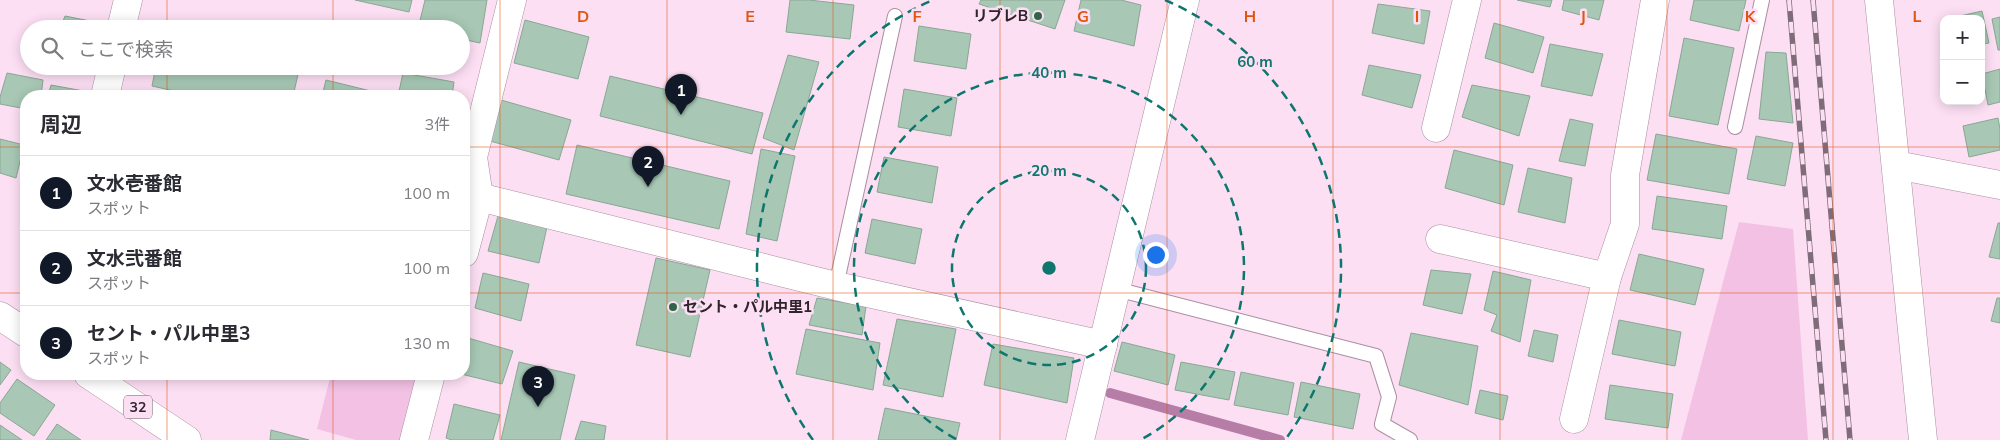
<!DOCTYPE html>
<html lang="ja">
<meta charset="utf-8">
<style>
body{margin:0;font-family:Mulish,"Noto Sans JP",sans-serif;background:#f7f7f7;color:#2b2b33}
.controls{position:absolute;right:15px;top:15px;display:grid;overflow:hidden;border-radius:10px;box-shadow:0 2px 12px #0003}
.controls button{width:45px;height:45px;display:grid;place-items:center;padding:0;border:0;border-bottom:1px solid #e1e1e2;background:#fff;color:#2b2b33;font:25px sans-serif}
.you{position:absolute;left:1155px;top:254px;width:18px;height:18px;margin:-12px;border:4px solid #fff;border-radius:50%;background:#1a73e8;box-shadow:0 0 0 8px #1a73e833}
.badge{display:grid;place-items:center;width:32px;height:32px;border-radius:50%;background:#111827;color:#fff;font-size:16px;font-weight:700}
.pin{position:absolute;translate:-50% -41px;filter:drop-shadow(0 1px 2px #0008)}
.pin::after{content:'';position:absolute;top:26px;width:18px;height:15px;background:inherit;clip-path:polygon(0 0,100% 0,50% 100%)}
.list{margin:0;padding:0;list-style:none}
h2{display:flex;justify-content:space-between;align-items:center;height:65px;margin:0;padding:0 20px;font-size:21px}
h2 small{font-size:16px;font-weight:400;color:#7c7c81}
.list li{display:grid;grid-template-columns:32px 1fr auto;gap:15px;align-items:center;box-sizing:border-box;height:75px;padding:0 20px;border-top:1px solid #e1e1e2}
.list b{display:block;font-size:19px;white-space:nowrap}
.list p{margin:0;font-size:16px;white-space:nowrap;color:#7c7c81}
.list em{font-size:16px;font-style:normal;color:#7c7c81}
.icon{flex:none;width:28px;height:28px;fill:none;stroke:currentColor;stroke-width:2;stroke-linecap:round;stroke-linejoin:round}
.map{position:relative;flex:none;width:2000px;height:440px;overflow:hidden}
.search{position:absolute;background:#fff;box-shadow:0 2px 12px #0003;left:20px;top:20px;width:450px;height:55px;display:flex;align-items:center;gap:12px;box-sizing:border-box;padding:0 18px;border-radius:28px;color:#7c7c81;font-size:19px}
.panel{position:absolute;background:#fff;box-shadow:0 2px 12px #0003;left:20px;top:90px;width:450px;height:290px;border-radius:20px}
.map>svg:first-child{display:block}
.green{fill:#f3c1e4}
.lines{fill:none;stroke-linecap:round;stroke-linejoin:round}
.stream{stroke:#b67da6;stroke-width:10}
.building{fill:#a8c8b5;stroke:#89a795}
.service-casing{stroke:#aa8ea1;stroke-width:16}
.minor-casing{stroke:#aa8ea1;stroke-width:29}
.tertiary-casing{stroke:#aa8ea1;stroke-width:29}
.primary-casing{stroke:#aa8ea1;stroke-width:29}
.service{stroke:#fff;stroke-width:14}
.minor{stroke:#fff;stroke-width:28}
.tertiary{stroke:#fff;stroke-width:28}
.primary{stroke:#fff;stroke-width:28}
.rail-casing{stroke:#7e6c79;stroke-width:5.5}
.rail{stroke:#fddff4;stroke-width:4;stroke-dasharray:11;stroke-linecap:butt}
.grid{fill:none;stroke:#df560e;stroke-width:1;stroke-opacity:0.55}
.ring{fill:none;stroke:#0f766e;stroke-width:2.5;stroke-dasharray:9 6}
.poi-dot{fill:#306449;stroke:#fddff4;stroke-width:2}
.labels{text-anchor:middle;stroke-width:5;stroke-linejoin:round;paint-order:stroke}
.shield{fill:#fddff4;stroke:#6d5c68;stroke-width:1}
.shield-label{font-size:14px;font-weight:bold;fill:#2f242c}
.poi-label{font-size:15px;font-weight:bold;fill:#2f242c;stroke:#fddff4;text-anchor:end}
.grid-label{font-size:16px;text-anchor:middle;font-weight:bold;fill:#df560e;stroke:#fddff4;stroke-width:5;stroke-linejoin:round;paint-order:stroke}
.centre{fill:#0f766e;stroke:#fddff4;stroke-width:2.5}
.ring-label{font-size:15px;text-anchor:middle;font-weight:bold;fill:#0f766e;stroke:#fddff4;stroke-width:5;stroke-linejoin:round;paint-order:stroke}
</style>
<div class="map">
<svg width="2000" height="440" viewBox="0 0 2000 440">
<rect width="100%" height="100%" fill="#fddff4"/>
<g class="green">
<path d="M 1739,222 L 1793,229 L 1808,440 L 1681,440 Z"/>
<path d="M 331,374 L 418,374 L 400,440 L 356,440 L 317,429 Z"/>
</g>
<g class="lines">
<path class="stream" d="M 1110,393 L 1280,440"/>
</g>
<g class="building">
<path d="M 355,0 L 412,0 L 409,12 Z"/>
<path d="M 425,0 L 487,0 L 480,43 L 461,39 L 461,29 L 418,29 Z"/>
<path d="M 790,0 L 809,0 L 854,5 L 850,39 L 786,32 Z"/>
<path d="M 981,0 L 1065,0 L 1055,29 L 979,4 Z"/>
<path d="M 1081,0 L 1121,0 L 1141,5 L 1134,46 L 1074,31 Z"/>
<path d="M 1517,0 L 1552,0 L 1550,7 Z"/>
<path d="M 1564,0 L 1604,0 L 1599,20 L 1562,10 Z"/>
<path d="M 1694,0 L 1746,0 L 1739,31 L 1690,20 Z"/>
<path d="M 1378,4 L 1430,11 L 1424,44 L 1372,33 Z"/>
<path d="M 1982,11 L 1989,43 L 1981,44 L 1981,19 L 1947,19 Z"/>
<path d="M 65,16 L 100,23 L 98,29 L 60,29 Z"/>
<path d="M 2000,17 L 2000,50 L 1998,50 L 1992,19 Z"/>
<path d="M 525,20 L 589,37 L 578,79 L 514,63 Z"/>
<path d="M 1494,23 L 1544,37 L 1533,73 L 1485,58 Z"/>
<path d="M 919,26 L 971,34 L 966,69 L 914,61 Z"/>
<path d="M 1684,38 L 1734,48 L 1718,125 L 1669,116 Z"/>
<path d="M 1550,44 L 1603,54 L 1592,96 L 1541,86 Z"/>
<path d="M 1766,52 L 1786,53 L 1793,123 L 1759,119 Z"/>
<path d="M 788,55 L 819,62 L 794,150 L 763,138 Z"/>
<path d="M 1369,65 L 1421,75 L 1412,108 L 1362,95 Z"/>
<path d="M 156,66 L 300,66 L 293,96 L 197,96 L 152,86 Z"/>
<path d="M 2000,69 L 2000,102 L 1988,105 L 1982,74 Z"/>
<path d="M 7,73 L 43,80 L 41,96 L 26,96 L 26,109 L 0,104 L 0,97 Z"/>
<path d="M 403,73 L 454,82 L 452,96 L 398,96 Z"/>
<path d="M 610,76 L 763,113 L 752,154 L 600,116 Z"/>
<path d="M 326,80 L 387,95 L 387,96 L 322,96 Z"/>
<path d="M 51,85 L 89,92 L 88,96 L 48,96 Z"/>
<path d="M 1472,85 L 1530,96 L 1519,136 L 1462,117 Z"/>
<path d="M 904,89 L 957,98 L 951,136 L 898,127 Z"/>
<path d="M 501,100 L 571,120 L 559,160 L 490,141 Z"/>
<path d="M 1998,118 L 2000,129 L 2000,150 L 1969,157 L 1963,126 Z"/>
<path d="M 1570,119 L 1593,124 L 1585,166 L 1559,161 Z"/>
<path d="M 1656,134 L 1737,149 L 1729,194 L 1647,180 Z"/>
<path d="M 1756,136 L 1793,143 L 1785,186 L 1747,179 Z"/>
<path d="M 0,139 L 24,145 L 16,178 L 0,173 Z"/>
<path d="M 577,145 L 730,181 L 719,229 L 566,194 Z"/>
<path d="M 761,149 L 795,156 L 777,241 L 746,234 Z"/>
<path d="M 1454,150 L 1513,165 L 1504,205 L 1445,188 Z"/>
<path d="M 884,157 L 938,167 L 932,203 L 877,192 Z"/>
<path d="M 1528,168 L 1572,178 L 1565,223 L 1518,212 Z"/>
<path d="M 1657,196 L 1727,206 L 1722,239 L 1652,229 Z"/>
<path d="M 498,216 L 547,227 L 539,263 L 488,251 Z"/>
<path d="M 872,219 L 922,229 L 915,264 L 865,253 Z"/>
<path d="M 1998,223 L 2000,223 L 2000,259 L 1989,257 Z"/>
<path d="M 1639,254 L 1704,269 L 1695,305 L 1630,290 Z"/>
<path d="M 656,258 L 710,270 L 690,357 L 636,345 Z"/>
<path d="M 1431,270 L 1471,274 L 1462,314 L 1423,305 Z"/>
<path d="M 1493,271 L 1531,280 L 1520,342 L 1491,331 L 1497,315 L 1484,310 Z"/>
<path d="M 483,273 L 529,284 L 521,321 L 475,308 Z"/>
<path d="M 817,298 L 866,306 L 862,335 L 809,325 Z"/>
<path d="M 1997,298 L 2000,298 L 2000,323 L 1991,321 Z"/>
<path d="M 897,319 L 956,329 L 943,397 L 883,385 Z"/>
<path d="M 1619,320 L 1681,332 L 1675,366 L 1612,354 Z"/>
<path d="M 806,329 L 880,343 L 873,390 L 796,374 Z"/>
<path d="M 1534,330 L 1558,335 L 1553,362 L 1528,356 Z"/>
<path d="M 1411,333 L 1478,346 L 1468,405 L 1399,385 Z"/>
<path d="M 468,338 L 513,351 L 502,384 L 461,374 L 464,374 L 464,360 Z"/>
<path d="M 1122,342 L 1175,355 L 1168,385 L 1114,371 Z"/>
<path d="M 993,344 L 1074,358 L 1067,403 L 984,385 Z"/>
<path d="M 0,362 L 11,370 L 0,385 Z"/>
<path d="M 519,362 L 575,375 L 560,440 L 501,440 Z"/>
<path d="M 1181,362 L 1235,372 L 1229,400 L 1175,390 Z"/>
<path d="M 1241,372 L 1294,383 L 1288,415 L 1234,405 Z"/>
<path d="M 17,379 L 55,405 L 34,436 L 0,413 L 0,403 Z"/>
<path d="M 1301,382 L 1360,394 L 1353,429 L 1294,417 Z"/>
<path d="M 1610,385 L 1673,394 L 1668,428 L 1605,419 Z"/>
<path d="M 1480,390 L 1508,396 L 1503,420 L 1475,413 Z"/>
<path d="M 454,404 L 500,415 L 493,440 L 452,440 L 446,438 Z"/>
<path d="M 885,408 L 960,423 L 956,440 L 878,440 Z"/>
<path d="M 581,421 L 606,426 L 604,440 L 575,440 Z"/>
<path d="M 57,424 L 81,440 L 46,440 Z"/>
<path d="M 0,425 L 22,440 L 0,440 Z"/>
<path d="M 271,430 L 309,440 L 270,440 Z"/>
</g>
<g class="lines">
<defs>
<g id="service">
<path d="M 1735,127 L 1762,0"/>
<path d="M 836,286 L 895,16"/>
<path d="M 1116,289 L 1376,356 L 1389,397 L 1382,424 L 1410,440"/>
</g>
<g id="minor">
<path d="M 121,29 L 128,0"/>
<path d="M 105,96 L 112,66"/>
<path d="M 1436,128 L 1467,0"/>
<path d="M 1896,165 L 2000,185"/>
<path d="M 479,197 L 836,286 L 1103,345"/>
<path d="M 1440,239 L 1607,277"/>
<path d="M 464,253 L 479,197 L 473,157 L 512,0"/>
<path d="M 1574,419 L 1607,277 L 1625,224 L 1625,175 L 1655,0"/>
<path d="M 414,440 L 431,374"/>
<path d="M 1080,440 L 1185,0"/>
</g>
<path id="tertiary" d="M 1879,0 L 1923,440"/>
<g id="primary">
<path d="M 0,316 L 26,333"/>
<path d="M 88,374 L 187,440"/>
</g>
</defs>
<use href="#service" class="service-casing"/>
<use href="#minor" class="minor-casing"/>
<use href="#tertiary" class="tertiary-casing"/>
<use href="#primary" class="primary-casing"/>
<use href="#service" class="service"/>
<use href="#minor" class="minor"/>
<use href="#tertiary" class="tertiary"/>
<use href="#primary" class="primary"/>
<defs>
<g id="rail">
<path d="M 1789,0 L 1826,440"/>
<path d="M 1813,0 L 1850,440"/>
</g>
</defs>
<use href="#rail" class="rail-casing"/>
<use href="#rail" class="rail"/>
</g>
<path class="grid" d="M 167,0 L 167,29M 333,0 L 333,29M 500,0 L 500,440M 667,0 L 667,440M 833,0 L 833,440M 1000,0 L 1000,440M 1167,0 L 1167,440M 1333,0 L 1333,440M 1500,0 L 1500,440M 1667,0 L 1667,440M 1833,0 L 1833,440M 167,66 L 167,96M 333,66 L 333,96M 0,147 L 26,147M 464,147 L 2000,147M 0,293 L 26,293M 464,293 L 2000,293M 167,374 L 167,440M 333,374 L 333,440"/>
<g class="ring">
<circle cx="1049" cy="268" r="97"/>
<path d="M956 439A195 195 0 1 1 1142 439"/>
<path d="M813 440A292 292 0 0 1 933 0M1165 0A292 292 0 0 1 1285 440"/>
</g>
<g class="poi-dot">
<circle cx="1038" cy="16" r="5"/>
<circle cx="673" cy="307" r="5"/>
</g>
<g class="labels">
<rect class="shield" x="124" y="395.5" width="28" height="23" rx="4"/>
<g class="shield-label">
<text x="138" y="412">32</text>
</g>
<g class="poi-label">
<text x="1028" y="21">リブレB</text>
<text x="683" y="312" text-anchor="start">セント・パル中里1</text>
</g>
</g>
<g class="grid-label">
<text x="583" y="22">D</text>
<text x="750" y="22">E</text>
<text x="917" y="22">F</text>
<text x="1083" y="22">G</text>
<text x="1250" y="22">H</text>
<text x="1417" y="22">I</text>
<text x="1583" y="22">J</text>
<text x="1750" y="22">K</text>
<text x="1917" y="22">L</text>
</g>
<circle cx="1049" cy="268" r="8" class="centre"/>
<g class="ring-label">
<text x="1255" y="67">60 m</text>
<text x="1049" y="78">40 m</text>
<text x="1049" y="176">20 m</text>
</g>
</svg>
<div class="controls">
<button>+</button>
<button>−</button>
</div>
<div class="you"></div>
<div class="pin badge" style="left:681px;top:115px">1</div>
<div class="pin badge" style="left:648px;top:187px">2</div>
<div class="pin badge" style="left:538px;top:407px">3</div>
<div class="search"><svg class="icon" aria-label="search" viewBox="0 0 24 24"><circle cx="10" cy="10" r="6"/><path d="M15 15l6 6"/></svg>ここで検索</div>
<section class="panel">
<h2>周辺<small>3件</small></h2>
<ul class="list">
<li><span class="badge">1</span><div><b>文水壱番館</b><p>スポット</p></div><em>100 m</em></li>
<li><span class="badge">2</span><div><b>文水弐番館</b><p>スポット</p></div><em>100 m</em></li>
<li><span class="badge">3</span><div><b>セント・パル中里3</b><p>スポット</p></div><em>130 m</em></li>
</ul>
</section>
</div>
